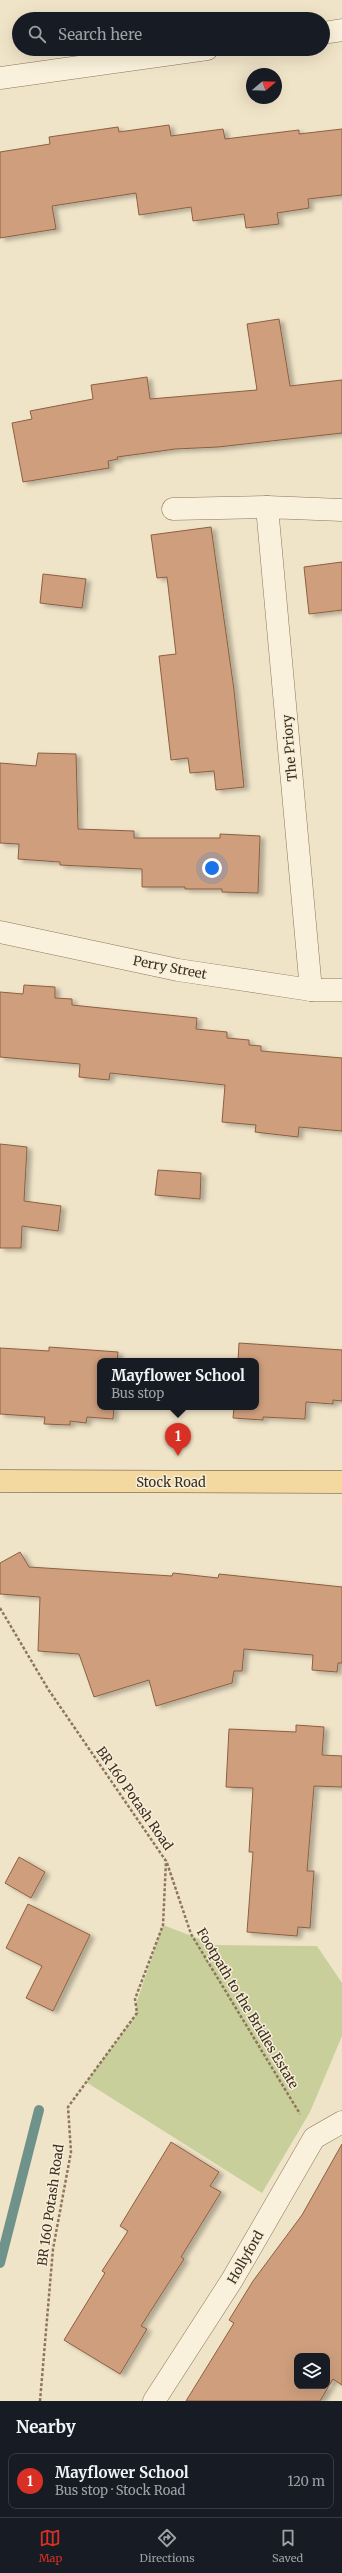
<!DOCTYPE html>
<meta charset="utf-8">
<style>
body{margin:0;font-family:Merriweather,serif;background:#20242c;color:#f1f3f6}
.controls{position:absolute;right:12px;bottom:12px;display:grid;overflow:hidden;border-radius:8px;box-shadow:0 4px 16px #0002}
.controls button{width:36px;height:36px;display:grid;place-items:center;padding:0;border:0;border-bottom:1px solid #363941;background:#171b24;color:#f1f3f6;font:20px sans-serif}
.compass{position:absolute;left:246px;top:68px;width:36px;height:36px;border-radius:50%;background:#171b24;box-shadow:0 4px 16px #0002;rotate:71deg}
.you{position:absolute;left:212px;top:868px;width:14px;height:14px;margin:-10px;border:3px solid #fff;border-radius:50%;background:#1a73e8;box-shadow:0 0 0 6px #1a73e833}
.badge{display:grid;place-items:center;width:26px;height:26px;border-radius:50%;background:#d93025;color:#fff;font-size:13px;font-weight:700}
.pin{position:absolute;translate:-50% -33px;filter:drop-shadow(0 1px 2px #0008)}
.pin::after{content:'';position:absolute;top:21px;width:14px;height:12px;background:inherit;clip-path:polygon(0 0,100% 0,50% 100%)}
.popup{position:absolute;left:97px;top:1358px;width:162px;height:52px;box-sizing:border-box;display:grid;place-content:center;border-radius:8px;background:#171b24;filter:drop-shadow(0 1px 3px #0005);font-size:13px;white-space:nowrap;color:#9ea1a6}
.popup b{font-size:15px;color:#f1f3f6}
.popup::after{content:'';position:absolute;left:50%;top:100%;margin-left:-8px;border:8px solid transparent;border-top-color:#171b24}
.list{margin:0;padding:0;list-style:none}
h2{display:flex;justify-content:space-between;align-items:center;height:52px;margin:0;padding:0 16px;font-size:17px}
h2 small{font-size:13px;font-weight:400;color:#9ea1a6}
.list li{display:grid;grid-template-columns:26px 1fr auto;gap:12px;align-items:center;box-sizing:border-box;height:56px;margin:0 8px 8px;padding:0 8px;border:1px solid #363941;border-radius:8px}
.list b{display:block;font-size:15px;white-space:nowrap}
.list p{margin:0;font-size:13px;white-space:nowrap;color:#9ea1a6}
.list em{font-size:13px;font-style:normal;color:#9ea1a6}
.icon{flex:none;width:22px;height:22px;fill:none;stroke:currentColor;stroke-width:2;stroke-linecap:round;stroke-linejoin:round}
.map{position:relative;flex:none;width:342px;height:2401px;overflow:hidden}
.search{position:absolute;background:#171b24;box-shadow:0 4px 16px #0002;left:12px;right:12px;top:12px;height:44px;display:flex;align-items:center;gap:10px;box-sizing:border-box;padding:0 14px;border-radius:22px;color:#9ea1a6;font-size:15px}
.sheet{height:116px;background:#171b24}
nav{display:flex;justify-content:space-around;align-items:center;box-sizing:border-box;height:56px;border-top:1px solid #363941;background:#171b24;font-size:11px;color:#9ea1a6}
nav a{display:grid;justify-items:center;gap:2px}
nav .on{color:#d93025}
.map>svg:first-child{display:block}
.green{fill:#c9cf9b}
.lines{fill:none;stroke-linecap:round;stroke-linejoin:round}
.stream{stroke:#6f938a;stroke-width:10}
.building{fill:#cf9f7d;stroke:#8d5f41;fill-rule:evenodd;filter:url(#shadow)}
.minor-casing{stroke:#8d765c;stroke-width:23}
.major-casing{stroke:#5b4430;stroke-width:23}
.path{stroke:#8d765c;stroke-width:2.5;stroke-dasharray:3 2;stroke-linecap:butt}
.minor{stroke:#faf1dc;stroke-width:22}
.major{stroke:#f3d9a0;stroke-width:22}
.labels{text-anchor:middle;stroke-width:3;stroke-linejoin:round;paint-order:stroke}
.street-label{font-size:13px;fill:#3d2e20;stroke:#f7eed8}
</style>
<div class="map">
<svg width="342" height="2401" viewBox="0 0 342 2401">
<defs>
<filter id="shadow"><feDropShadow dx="4.5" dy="2.5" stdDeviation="2" flood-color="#0004"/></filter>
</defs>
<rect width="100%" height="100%" fill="#f0e4c8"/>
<path class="green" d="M 163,1925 L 215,1945 L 317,1946 L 342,1983 L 342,2036 L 310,2112 L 262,2193 L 86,2082 L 137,2014 L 136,2004 Z"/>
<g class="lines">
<path class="stream" d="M 0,2263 L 39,2110"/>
</g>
<g class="building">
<path d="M 169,125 L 171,136 L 223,129 L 225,139 L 299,130 L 299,134 L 342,129 L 342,195 L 308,199 L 309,208 L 277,213 L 279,224 L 246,228 L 244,214 L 193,221 L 191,207 L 139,215 L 136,193 L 52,206 L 56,229 L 0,238 L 0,152 L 50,144 L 49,137 L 118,127 L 119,132 Z"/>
<path d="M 279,319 L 290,386 L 342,380 L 342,433 L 218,447 L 175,449 L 117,457 L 118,459 L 108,461 L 109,468 L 23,482 L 12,423 L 32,419 L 30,411 L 93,399 L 91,385 L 147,377 L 150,399 L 257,390 L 247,324 Z"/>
<path d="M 211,527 L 234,690 L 244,787 L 216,790 L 214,771 L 190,773 L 188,758 L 171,760 L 159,656 L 176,654 L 167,577 L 157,578 L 151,535 Z"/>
<path d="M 342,562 L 342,610 L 309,614 L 304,567 Z"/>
<path d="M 43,574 L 86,579 L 82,608 L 40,603 Z"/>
<path d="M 38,753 L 76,754 L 78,829 L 134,831 L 134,838 L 220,838 L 220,834 L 260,836 L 258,893 L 222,892 L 222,889 L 185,889 L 185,887 L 142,887 L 142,869 L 60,865 L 60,862 L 18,859 L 19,844 L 0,843 L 0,763 L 36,766 Z"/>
<path d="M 24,985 L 55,987 L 55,998 L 72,999 L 72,1005 L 197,1018 L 196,1029 L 227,1032 L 227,1038 L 249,1040 L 249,1045 L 261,1046 L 261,1051 L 342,1058 L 342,1131 L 299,1127 L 298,1137 L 255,1132 L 256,1125 L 222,1122 L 225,1085 L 110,1073 L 109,1080 L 79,1077 L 80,1064 L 0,1057 L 0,992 L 23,994 Z"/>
<path d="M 0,1144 L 27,1147 L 24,1201 L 61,1206 L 58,1231 L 22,1226 L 21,1248 L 0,1248 Z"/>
<path d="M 158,1170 L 201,1173 L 200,1199 L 155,1195 Z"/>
<path d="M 239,1343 L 342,1350 L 342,1401 L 333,1400 L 333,1404 L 306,1402 L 305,1419 L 263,1417 L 263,1420 L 233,1418 L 234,1407 L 256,1407 L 256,1361 L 238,1361 Z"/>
<path d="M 49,1347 L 118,1352 L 117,1361 L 100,1361 L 100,1407 L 114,1407 L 113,1419 L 87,1417 L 86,1423 L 70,1421 L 70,1425 L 44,1424 L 45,1417 L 0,1414 L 0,1348 L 49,1351 Z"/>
<path d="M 20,1552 L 29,1567 L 172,1576 L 173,1573 L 218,1578 L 219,1574 L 342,1587 L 342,1663 L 338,1663 L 337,1672 L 312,1670 L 313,1655 L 244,1649 L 242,1671 L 234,1671 L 232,1683 L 156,1706 L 149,1680 L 94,1697 L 79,1654 L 38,1651 L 40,1597 L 0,1594 L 0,1563 Z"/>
<path d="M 296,1725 L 324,1727 L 322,1755 L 342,1756 L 342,1787 L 314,1786 L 307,1871 L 314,1871 L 310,1928 L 298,1927 L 297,1936 L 247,1932 L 253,1852 L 249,1852 L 253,1788 L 226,1787 L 229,1729 L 296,1732 Z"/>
<path d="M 19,1857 L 45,1872 L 31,1898 L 5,1883 Z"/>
<path d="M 28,1904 L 90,1935 L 53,2011 L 26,1998 L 42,1966 L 6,1948 Z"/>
<path d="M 171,2142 L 219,2172 L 210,2186 L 221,2192 L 181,2257 L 184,2259 L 141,2326 L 147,2329 L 120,2374 L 64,2340 L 105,2273 L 102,2271 L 128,2231 L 120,2226 Z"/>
<path d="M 342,2144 L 342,2385 L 333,2379 L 320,2401 L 186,2401 L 234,2323 L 229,2320 L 253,2281 L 302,2215 ZM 297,2356 L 327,2356 L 327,2386 L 297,2386 Z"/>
</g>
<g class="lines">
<defs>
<g id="minor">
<path d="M 323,33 L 342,30"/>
<path d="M 0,78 L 207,49"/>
<path d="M 173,509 L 267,507"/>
<path d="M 0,932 L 178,970 L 311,990 L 342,990"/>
<path d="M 311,990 L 267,507 L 342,510"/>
<path d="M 154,2401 L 232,2280 L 314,2138 L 342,2122"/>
</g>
<path id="major" d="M 0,1481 L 342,1482"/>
</defs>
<use href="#minor" class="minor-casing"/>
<use href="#major" class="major-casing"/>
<g class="path">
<path d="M 0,1608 L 48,1689 L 166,1861 L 163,1925 L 135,1999 L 137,2013 L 68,2107 L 71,2152 L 53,2249 L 40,2401"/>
<path d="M 167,1863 L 191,1934 L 300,2114"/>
</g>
<use href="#minor" class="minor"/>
<use href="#major" class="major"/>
</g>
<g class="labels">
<g class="street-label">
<text transform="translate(289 748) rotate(-95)" y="5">The Priory</text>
<text transform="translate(170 967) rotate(11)" y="5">Perry Street</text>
<text x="171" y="1487">Stock Road</text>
<text transform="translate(135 1798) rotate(55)" y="5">BR 160 Potash Road</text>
<text transform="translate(248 2008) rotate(59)" y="5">Footpath to the Bridles Estate</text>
<text transform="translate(50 2205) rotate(-82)" y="5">BR 160 Potash Road</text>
<text transform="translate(245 2257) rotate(-60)" y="5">Hollyford</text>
</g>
</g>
</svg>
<div class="controls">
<button><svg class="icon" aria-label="layers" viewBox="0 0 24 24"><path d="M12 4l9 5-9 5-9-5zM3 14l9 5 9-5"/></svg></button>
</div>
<svg class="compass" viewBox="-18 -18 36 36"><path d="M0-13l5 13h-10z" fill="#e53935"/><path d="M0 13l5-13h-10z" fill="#9ea1a6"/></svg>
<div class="you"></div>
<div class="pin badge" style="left:178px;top:1456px">1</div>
<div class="popup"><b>Mayflower School</b>Bus stop</div>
<div class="search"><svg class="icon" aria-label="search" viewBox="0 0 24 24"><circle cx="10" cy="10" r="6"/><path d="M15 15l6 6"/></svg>Search here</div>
</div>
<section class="sheet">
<h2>Nearby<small></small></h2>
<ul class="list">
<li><span class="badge">1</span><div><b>Mayflower School</b><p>Bus stop · Stock Road</p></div><em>120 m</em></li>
</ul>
</section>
<nav>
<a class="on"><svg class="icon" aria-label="map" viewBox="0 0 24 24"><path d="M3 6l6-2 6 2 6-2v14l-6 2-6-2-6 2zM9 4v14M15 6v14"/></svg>Map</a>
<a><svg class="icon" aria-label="directions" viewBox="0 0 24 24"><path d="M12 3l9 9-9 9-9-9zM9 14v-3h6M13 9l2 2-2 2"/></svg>Directions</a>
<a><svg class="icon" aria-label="saved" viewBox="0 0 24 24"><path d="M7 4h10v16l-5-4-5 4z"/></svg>Saved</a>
</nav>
